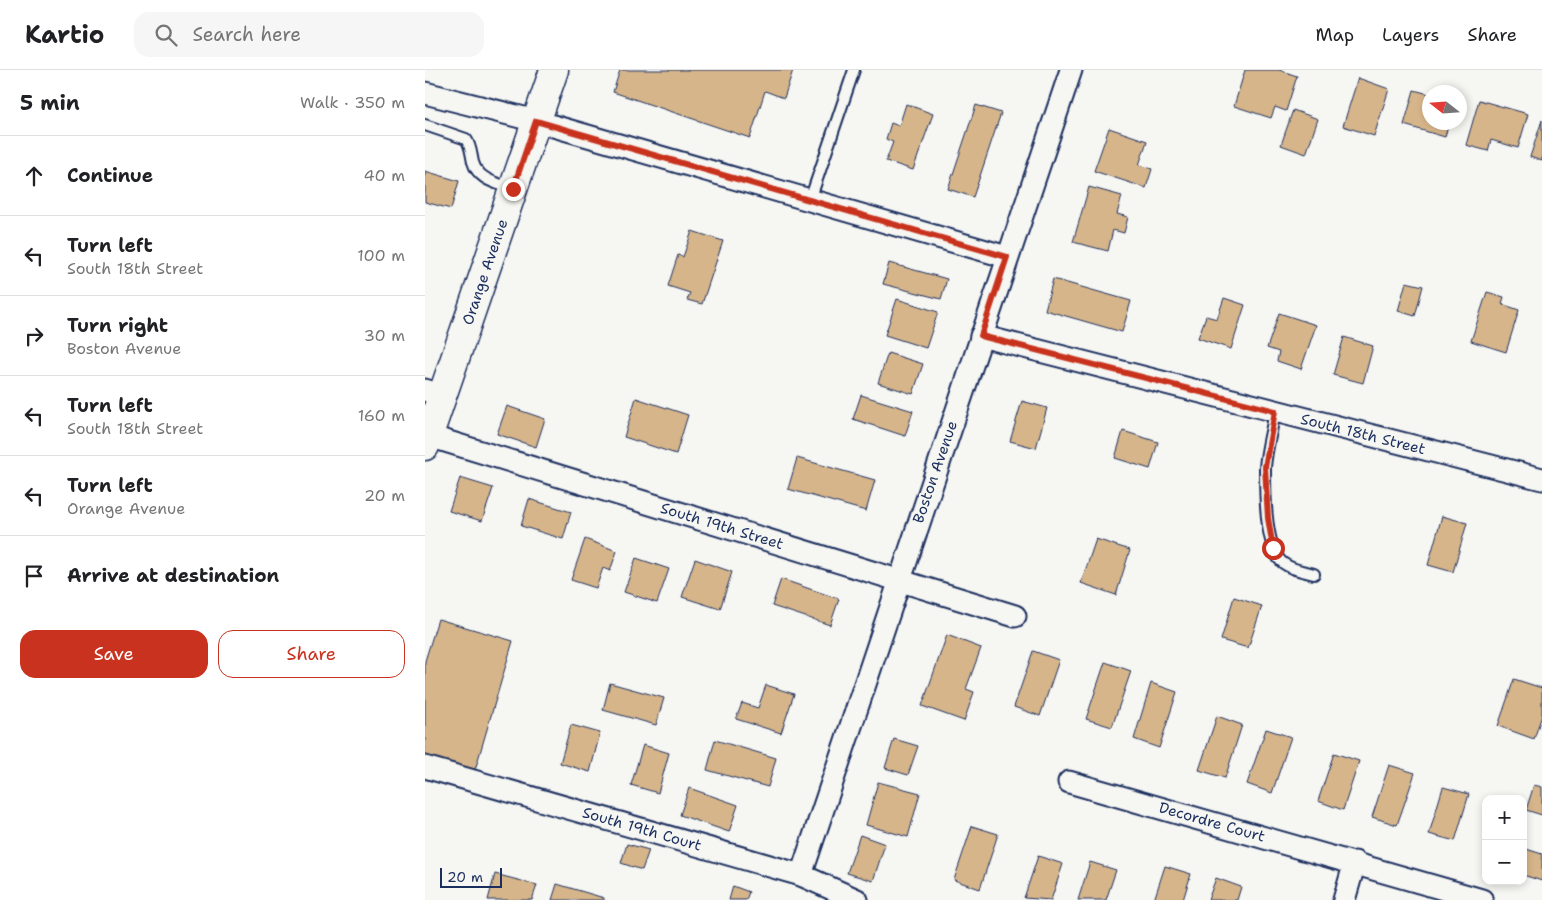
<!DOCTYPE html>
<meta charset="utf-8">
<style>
body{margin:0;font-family:"Shantell Sans",sans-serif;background:#f6f6f6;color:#202124}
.controls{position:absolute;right:15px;bottom:15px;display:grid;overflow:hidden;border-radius:10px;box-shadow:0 2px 8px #0003}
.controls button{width:45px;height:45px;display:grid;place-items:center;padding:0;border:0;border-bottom:1px solid #e0e0e0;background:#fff;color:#202124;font:25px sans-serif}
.compass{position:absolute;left:997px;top:15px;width:45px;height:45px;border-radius:50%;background:#fff;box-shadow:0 2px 8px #0003;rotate:287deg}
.scale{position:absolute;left:15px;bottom:12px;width:62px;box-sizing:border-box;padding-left:5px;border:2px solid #1b2f5e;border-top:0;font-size:14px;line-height:18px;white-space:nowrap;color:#1b2f5e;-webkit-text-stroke:4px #f6f6f2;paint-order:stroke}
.stop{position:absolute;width:15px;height:15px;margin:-11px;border:4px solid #c8321e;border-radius:50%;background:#fff}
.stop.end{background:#c8321e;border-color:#fff;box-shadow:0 1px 5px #0008}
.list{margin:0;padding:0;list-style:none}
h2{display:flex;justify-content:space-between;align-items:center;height:65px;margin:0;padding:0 20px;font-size:21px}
h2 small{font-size:16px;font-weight:400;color:#757577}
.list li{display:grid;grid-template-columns:32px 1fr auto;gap:15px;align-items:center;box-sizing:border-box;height:80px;padding:0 20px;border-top:1px solid #e0e0e0}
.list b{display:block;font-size:19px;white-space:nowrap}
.list p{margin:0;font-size:16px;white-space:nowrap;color:#757577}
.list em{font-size:16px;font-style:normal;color:#757577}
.actions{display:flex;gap:10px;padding:15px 20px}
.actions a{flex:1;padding:11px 0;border:1px solid #c8321e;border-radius:15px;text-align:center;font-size:18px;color:#c8321e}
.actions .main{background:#c8321e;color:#fff}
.icon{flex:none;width:28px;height:28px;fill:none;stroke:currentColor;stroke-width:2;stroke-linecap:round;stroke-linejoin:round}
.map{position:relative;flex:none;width:1117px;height:830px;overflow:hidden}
header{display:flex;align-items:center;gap:30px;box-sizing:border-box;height:70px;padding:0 25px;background:#fff;border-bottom:1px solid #e0e0e0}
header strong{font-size:24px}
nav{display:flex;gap:28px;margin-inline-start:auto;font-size:18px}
.search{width:350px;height:45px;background:#f6f6f6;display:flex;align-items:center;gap:12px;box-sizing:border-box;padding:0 18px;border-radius:15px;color:#757577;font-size:19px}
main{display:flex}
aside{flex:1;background:#fff}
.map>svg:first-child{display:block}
.building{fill:#d7b58a;stroke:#1b2f5e}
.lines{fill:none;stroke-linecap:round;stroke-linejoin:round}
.service-casing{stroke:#1b2f5e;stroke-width:14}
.minor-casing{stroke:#1b2f5e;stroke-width:25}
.secondary-casing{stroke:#1b2f5e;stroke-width:31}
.service{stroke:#f6f6f2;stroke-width:10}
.minor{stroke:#f6f6f2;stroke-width:21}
.secondary{stroke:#f6f6f2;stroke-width:28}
.route{stroke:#c8321e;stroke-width:6}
.labels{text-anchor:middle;stroke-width:4;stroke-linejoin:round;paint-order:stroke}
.street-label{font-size:15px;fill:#1b2f5e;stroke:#f6f6f2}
</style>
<header>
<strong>Kartio</strong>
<div class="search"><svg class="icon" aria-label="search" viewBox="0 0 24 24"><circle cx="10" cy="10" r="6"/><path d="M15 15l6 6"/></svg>Search here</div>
<nav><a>Map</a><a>Layers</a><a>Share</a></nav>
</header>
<main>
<aside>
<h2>5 min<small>Walk · 350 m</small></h2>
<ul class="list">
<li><svg class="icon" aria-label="ahead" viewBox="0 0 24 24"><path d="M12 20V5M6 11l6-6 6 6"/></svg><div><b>Continue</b></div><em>40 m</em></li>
<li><svg class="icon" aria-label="left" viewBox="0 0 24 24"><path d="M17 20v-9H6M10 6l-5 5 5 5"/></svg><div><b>Turn left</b><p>South 18th Street</p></div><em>100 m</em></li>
<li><svg class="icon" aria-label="right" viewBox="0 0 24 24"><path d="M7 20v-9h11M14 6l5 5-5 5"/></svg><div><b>Turn right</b><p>Boston Avenue</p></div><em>30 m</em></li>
<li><svg class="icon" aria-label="left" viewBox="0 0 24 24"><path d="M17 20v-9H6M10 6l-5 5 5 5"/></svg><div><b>Turn left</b><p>South 18th Street</p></div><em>160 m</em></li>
<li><svg class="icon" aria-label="left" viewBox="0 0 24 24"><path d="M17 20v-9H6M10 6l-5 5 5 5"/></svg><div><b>Turn left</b><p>Orange Avenue</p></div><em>20 m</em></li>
<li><svg class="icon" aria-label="arrive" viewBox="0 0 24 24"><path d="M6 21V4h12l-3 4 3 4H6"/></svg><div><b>Arrive at destination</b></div></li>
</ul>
<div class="actions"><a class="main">Save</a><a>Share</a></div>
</aside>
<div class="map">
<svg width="1117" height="830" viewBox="0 0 1117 830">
<rect width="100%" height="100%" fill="#f6f6f2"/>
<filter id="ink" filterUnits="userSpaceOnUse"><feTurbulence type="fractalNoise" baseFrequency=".02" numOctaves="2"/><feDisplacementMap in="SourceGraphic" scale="10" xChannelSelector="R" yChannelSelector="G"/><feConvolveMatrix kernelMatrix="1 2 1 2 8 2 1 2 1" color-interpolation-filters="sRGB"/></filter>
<g filter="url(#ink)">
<g class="building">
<path d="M 195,0 L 368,0 L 359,28 L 340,21 L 325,68 L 188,22 Z"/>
<path d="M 820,0 L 854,0 L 872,6 L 861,41 L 850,37 L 846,48 L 809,36 Z"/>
<path d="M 933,8 L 964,19 L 949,66 L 918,56 Z"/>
<path d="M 989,20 L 1004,24 L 1004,52 L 1024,52 L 1020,67 L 979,55 Z"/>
<path d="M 1054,30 L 1103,44 L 1093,78 L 1066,70 L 1063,81 L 1041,75 Z"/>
<path d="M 481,34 L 508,44 L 488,100 L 461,91 L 468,72 L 461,69 L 466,53 L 474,56 Z"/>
<path d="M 551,35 L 576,43 L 548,127 L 523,119 Z"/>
<path d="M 868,40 L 893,49 L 881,84 L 856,75 Z"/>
<path d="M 1117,50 L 1117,91 L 1105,87 Z"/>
<path d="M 684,58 L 722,71 L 714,95 L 727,99 L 721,118 L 669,101 Z"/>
<path d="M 0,101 L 34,111 L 26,139 L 0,132 Z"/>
<path d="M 664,117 L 697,126 L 692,144 L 703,147 L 699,163 L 688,160 L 683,181 L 648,172 Z"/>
<path d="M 267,161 L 298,171 L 277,234 L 262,230 L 265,223 L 243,216 L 253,185 L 258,187 Z"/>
<path d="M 464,193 L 522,209 L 516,229 L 458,214 Z"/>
<path d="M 628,209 L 706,231 L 697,262 L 620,240 Z"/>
<path d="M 981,212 L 998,216 L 990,246 L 973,241 Z"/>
<path d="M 1062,222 L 1079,227 L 1077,234 L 1094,240 L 1081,282 L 1046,271 Z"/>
<path d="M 799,228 L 820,235 L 806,279 L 773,268 L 781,246 L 792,249 Z"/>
<path d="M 472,229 L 513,242 L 501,278 L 460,265 Z"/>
<path d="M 854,243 L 891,255 L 876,299 L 852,291 L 854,282 L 842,278 Z"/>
<path d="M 919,267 L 948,276 L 938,313 L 908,305 Z"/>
<path d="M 463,283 L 498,294 L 488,324 L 453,313 Z"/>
<path d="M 436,325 L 488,341 L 480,366 L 428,349 Z"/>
<path d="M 211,328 L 263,345 L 251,384 L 199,367 Z"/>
<path d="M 597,331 L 622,338 L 611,378 L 585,371 Z"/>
<path d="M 82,336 L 120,349 L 111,377 L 72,364 Z"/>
<path d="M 698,361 L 733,372 L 725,399 L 690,388 Z"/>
<path d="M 372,388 L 450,410 L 441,441 L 363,419 Z"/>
<path d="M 35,408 L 68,418 L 57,451 L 24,441 Z"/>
<path d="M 104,429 L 146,442 L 138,469 L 96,456 Z"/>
<path d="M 1017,446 L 1042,453 L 1028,502 L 1003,495 Z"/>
<path d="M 160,469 L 192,481 L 185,501 L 178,498 L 171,518 L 146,510 Z"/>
<path d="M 671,469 L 705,480 L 691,525 L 656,513 Z"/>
<path d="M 211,488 L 244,499 L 232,533 L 199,522 Z"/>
<path d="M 270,489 L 307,502 L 295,539 L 257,527 Z"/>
<path d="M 356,509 L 414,529 L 405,555 L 347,536 Z"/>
<path d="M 809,527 L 837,536 L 823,578 L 796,570 Z"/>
<path d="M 13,549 L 88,571 L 50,700 L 0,685 L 0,591 Z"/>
<path d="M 522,565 L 556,578 L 541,619 L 549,622 L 539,651 L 497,636 Z"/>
<path d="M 608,581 L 634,590 L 615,646 L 589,637 Z"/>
<path d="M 680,592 L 706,601 L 687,657 L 661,649 Z"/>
<path d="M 1089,609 L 1117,618 L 1117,645 L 1109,669 L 1073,656 Z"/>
<path d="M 185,613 L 239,628 L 231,655 L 178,640 Z"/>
<path d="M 726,613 L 752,622 L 734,678 L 709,669 Z"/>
<path d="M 341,615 L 369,624 L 356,663 L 311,649 L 317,633 L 333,638 Z"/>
<path d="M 792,646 L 817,655 L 800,708 L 774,700 Z"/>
<path d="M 146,655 L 175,663 L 165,702 L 135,693 Z"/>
<path d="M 841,659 L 866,667 L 847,723 L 822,714 Z"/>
<path d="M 469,669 L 493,676 L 483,705 L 460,698 Z"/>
<path d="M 290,670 L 351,688 L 343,717 L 282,700 Z"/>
<path d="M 218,675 L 244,683 L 233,723 L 206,715 Z"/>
<path d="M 909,683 L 934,691 L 918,740 L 893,731 Z"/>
<path d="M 964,695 L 990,703 L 972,755 L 947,747 Z"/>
<path d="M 453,712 L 495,723 L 483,767 L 441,755 Z"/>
<path d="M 1109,715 L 1117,717 L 1117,745 L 1101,740 Z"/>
<path d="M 1018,717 L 1044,724 L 1030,771 L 1004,764 Z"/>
<path d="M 264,718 L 313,735 L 304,762 L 255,745 Z"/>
<path d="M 547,756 L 573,764 L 555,819 L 529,810 Z"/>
<path d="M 435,765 L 460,774 L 448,811 L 422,803 Z"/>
<path d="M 202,774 L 224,780 L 217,800 L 196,793 Z"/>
<path d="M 1098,778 L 1117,784 L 1117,811 L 1098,805 Z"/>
<path d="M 613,786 L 638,794 L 626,830 L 599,828 Z"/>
<path d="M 665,792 L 691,800 L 681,830 L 653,830 Z"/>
<path d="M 740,796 L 766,804 L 758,830 L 729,830 Z"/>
<path d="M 70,804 L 112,815 L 107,830 L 63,830 Z"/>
<path d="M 791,808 L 816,817 L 812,830 L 783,830 Z"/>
<path d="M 132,814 L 179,828 L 179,830 L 127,830 Z"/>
<path d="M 308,816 L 324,822 L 321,830 L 304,830 Z"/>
</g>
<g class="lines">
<defs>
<g id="service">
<path d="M 0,55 L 41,69 C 46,76 46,84 48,92 C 53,110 72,113 87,119"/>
<path d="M 385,130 L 429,0"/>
<path d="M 850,341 C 847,360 841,380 840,398 C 840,422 840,470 854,489 C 862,499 878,501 889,504"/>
</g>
<g id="minor">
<path d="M 0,23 L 111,51 L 582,187"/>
<path d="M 556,266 L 1117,409"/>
<path d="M 0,320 L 18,326"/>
<path d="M 4,366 L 590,546"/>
<path d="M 0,697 L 376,805 L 432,830"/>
<path d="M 644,712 L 1057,830"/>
<path d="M 376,805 L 646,0"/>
<path d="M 919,830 L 930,792"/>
</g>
<path id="secondary" d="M 0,376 L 129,0"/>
</defs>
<use href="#service" class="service-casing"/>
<use href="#minor" class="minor-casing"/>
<use href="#secondary" class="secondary-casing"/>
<use href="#service" class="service"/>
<use href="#minor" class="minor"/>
<use href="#secondary" class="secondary"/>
</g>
</g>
<g class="lines" filter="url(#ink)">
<path class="route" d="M 88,119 L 111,51 L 582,187 L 556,266 L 850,341 L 840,397 L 843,448 L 848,478"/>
</g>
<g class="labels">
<g class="street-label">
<text transform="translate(60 202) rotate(-71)" y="5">Orange Avenue</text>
<text transform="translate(938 364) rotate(14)" y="5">South 18th Street</text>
<text transform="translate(510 402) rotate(-71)" y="5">Boston Avenue</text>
<text transform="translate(297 456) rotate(17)" y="5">South 19th Street</text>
<text transform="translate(787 752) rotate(16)" y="5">Decordre Court</text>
<text transform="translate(217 759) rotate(16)" y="5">South 19th Court</text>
</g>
</g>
</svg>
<div class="controls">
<button>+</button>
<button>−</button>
</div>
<svg class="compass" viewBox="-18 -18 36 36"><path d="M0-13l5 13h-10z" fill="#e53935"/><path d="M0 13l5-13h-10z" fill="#757577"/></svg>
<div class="scale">20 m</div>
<div class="stop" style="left:848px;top:478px"></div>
<div class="stop end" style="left:88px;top:119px"></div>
</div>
</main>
